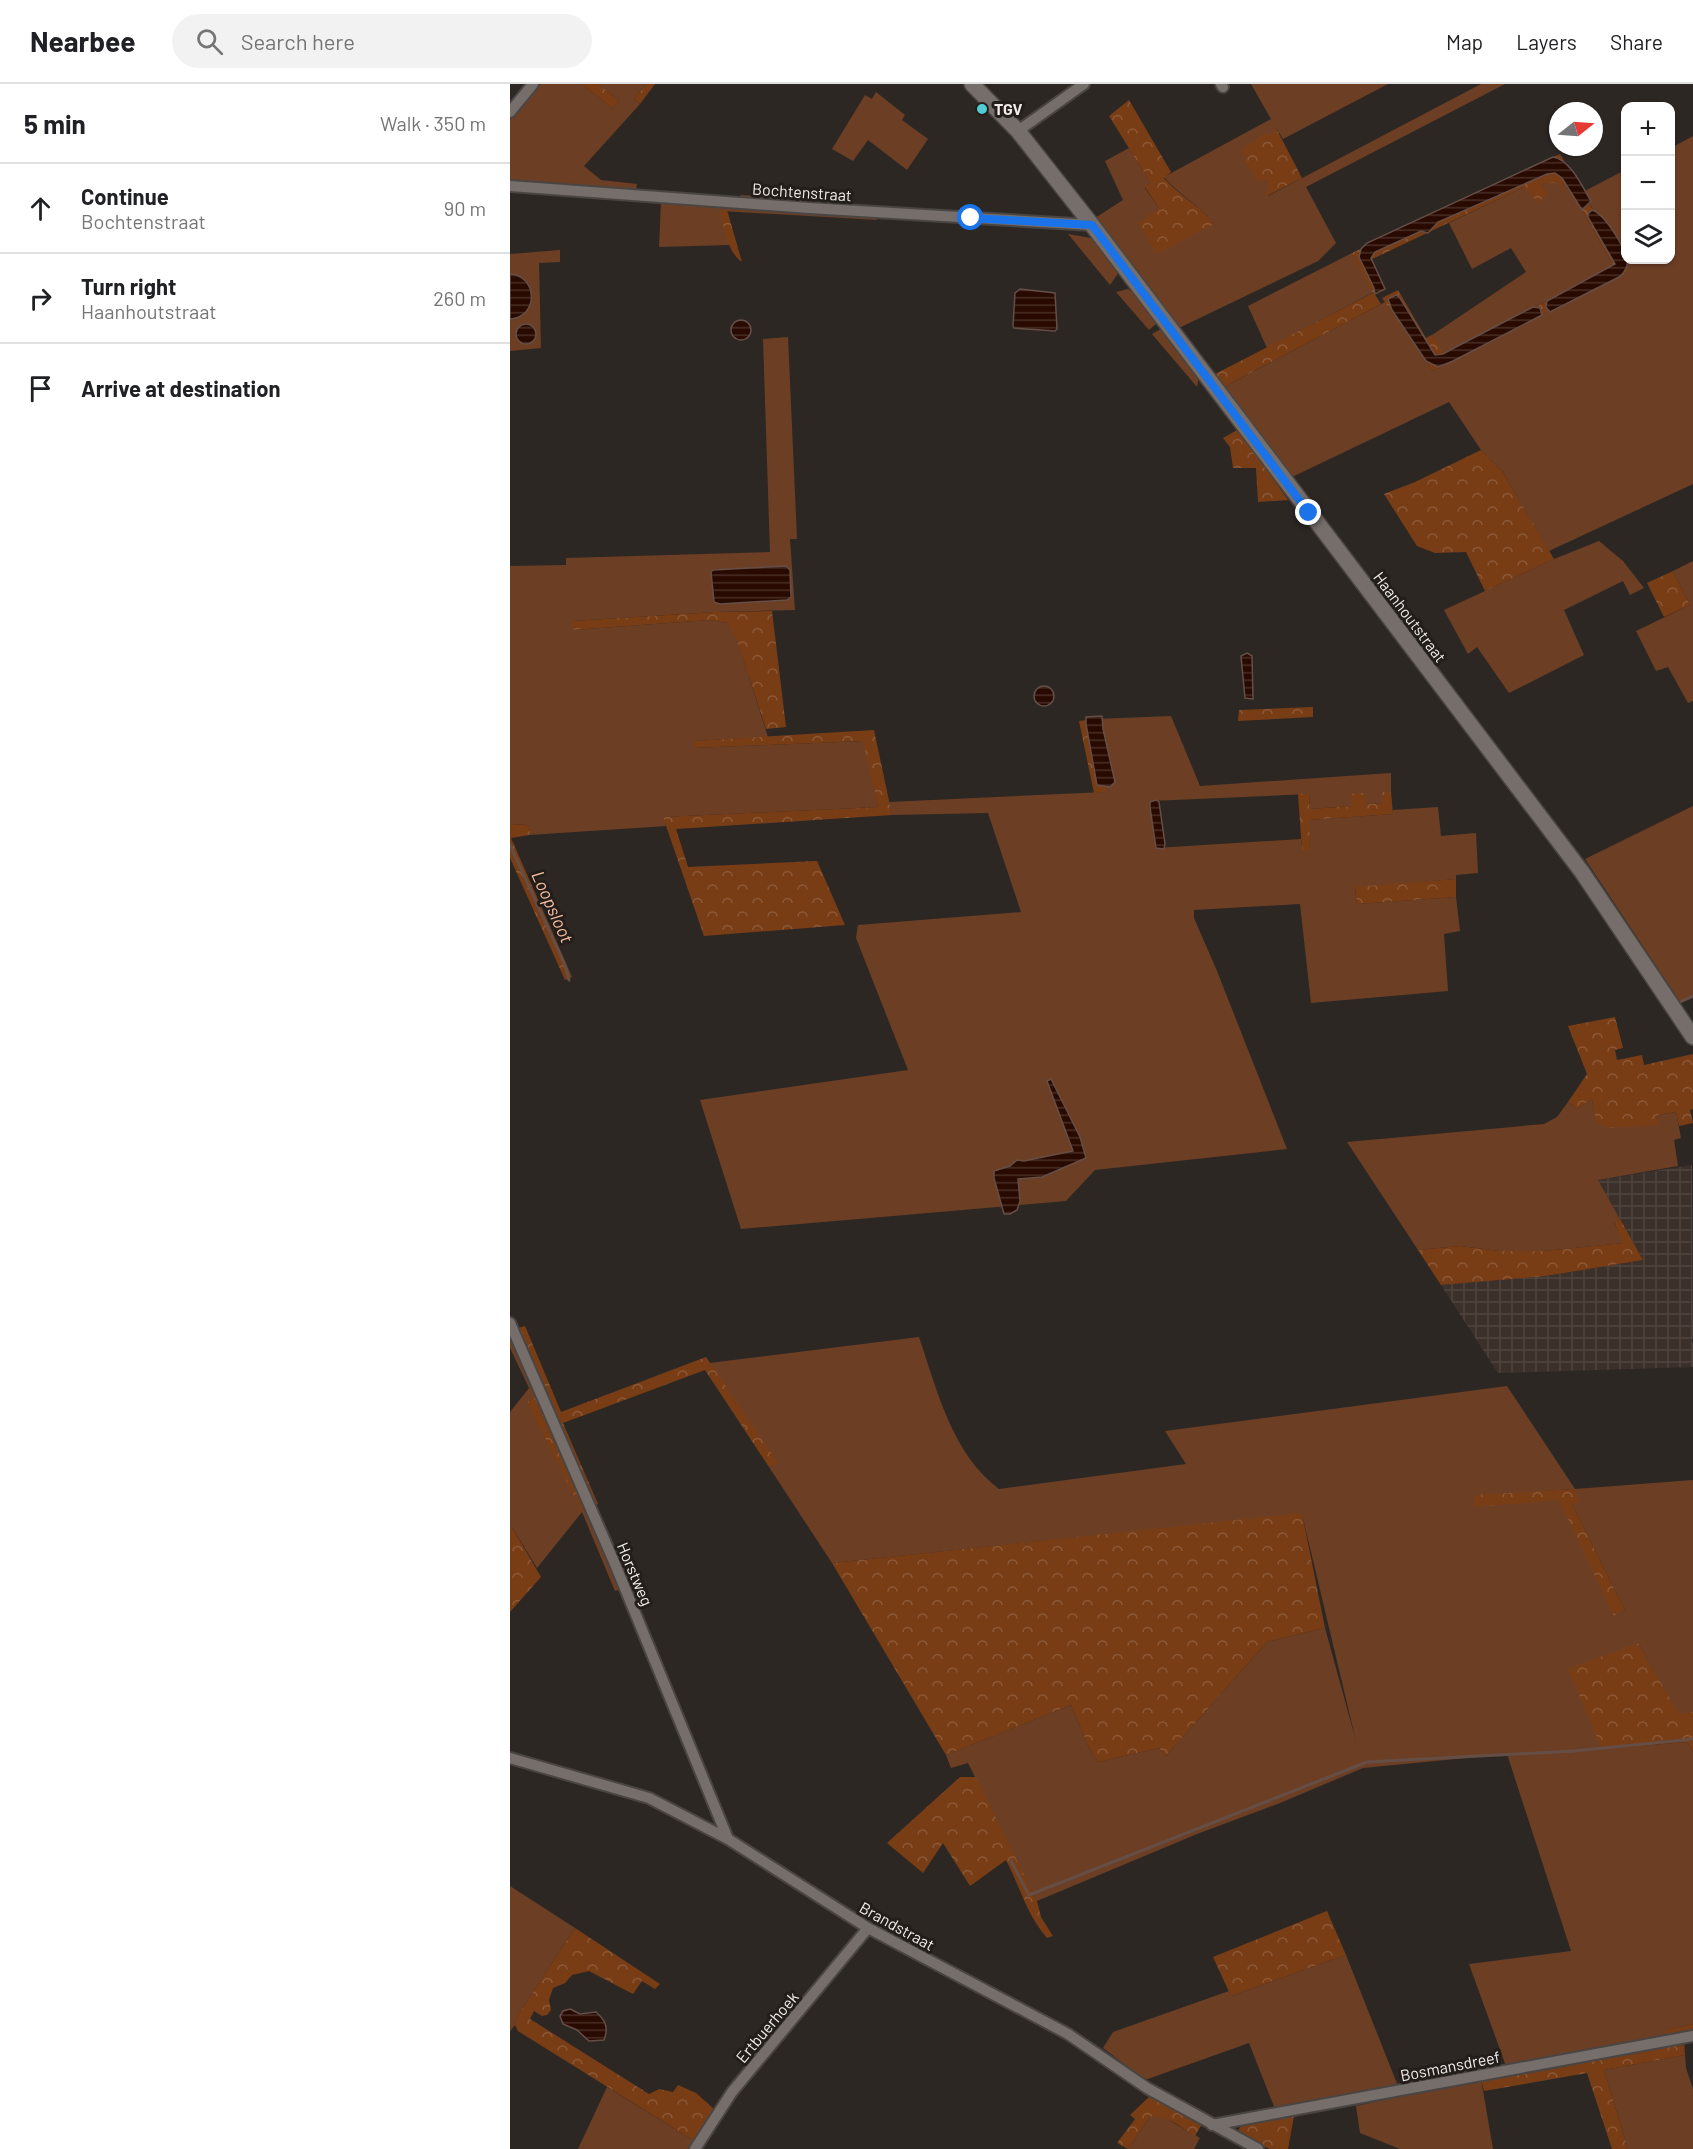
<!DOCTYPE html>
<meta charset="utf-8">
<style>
body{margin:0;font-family:Barlow,sans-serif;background:#f2f2f2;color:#202124}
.controls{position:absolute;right:18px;top:18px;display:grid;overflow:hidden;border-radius:12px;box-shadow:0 2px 4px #0004}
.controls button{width:54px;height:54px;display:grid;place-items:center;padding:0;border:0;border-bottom:2px solid #e0e0e0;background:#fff;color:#202124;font:30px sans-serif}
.compass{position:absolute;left:1039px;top:18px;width:54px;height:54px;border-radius:50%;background:#fff;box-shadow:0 2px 4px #0004;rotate:73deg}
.stop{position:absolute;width:18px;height:18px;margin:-14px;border:4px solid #1a73e8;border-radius:50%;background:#fff}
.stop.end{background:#1a73e8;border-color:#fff;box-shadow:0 2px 6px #0008}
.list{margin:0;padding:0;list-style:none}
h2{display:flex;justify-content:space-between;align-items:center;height:78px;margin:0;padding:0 24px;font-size:26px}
h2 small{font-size:20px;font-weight:400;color:#757577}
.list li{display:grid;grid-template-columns:39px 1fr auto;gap:18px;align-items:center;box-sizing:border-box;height:90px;padding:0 24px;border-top:2px solid #e0e0e0}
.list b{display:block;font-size:22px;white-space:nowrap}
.list p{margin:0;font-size:20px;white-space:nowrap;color:#757577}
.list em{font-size:20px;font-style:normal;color:#757577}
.icon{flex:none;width:33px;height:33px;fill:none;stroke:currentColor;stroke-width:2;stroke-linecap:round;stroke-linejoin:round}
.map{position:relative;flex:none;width:1183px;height:2065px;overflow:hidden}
header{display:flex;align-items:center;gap:36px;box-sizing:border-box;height:84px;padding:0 30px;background:#fff;border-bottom:2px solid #e0e0e0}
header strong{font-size:28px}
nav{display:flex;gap:33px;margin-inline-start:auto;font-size:21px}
.search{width:420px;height:54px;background:#f2f2f2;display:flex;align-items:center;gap:15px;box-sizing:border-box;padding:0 21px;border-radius:33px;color:#757577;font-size:22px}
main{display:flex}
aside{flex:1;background:#fff}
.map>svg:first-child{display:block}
.industrial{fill:url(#industrial-grid)}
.green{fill:#6c3f25;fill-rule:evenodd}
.forest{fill:url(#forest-crowns)}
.water{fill:url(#water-rules);stroke:#654e46;stroke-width:1.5}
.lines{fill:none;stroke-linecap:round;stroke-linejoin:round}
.stream{stroke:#654e46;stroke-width:3}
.street-casing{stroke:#4a4542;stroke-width:14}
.secondary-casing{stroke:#4a4542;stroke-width:18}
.street{stroke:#756e6a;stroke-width:10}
.secondary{stroke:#756e6a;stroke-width:15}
.route{stroke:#1a73e8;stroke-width:8}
.poi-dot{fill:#51ccd2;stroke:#241e1b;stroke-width:2}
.labels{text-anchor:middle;stroke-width:6;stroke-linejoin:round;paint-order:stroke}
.poi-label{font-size:16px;font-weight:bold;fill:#f0ecea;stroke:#241e1b;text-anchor:start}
.street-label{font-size:16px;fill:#f0ecea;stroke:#241e1b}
.water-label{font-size:18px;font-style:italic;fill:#f7bfa1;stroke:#241e1b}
</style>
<header>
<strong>Nearbee</strong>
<div class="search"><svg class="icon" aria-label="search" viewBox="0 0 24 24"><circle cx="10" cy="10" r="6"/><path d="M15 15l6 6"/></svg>Search here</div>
<nav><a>Map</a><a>Layers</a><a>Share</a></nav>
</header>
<main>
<aside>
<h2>5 min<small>Walk · 350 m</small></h2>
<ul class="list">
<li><svg class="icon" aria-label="ahead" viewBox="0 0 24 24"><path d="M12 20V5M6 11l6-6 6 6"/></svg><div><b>Continue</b><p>Bochtenstraat</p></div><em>90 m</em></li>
<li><svg class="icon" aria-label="right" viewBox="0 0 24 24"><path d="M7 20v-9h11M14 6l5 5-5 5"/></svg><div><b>Turn right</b><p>Haanhoutstraat</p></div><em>260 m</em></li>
<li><svg class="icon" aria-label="arrive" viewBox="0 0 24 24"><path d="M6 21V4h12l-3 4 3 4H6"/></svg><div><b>Arrive at destination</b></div></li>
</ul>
</aside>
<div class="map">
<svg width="1183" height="2065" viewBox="0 0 1183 2065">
<defs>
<pattern id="industrial-grid" width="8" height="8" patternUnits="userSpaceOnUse" patternTransform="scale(1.5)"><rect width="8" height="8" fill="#3c302a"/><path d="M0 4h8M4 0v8" fill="none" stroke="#4f443f"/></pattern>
<pattern id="forest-crowns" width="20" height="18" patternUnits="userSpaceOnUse" patternTransform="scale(1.5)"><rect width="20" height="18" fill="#793d16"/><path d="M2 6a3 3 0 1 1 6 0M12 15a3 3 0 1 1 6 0" fill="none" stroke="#8c5938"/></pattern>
<pattern id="water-rules" width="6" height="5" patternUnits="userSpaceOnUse" patternTransform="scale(1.5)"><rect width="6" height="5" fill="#290a00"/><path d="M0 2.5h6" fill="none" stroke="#482e25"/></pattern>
</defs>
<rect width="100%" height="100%" fill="#2d2724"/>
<path class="industrial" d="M 1182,1081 L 1183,1255 L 1181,1256 L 1183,1259 L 1183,1283 L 988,1289 L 931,1201 L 1036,1192 L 1133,1176 L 1088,1096 Z"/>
<g class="green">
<path d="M 31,0 L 72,0 L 103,25 L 109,17 L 89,0 L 136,0 L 124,15 L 130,20 L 74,82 L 91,96 L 127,100 L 126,106 L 0,99 L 0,36 Z"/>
<path d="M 741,0 L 878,0 L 773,55 L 766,44 L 755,96 L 758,98 L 758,112 L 971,0 L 995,0 L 796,103 L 826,159 L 808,177 L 669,244 L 630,190 L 585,134 L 613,116 L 595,77 L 619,64 L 640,98 L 635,104 L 649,124 L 704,140 C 689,120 670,112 654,93 L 761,35 Z"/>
<path d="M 366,8 L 395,31 L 392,36 L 418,55 L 397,86 L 358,56 L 343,77 L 322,65 L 355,11 L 362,15 Z"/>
<path d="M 1183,52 L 1183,400 L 1039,467 L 992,387 L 971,366 L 939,318 L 782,393 L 714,303 L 875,218 L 923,287 L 1118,187 L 1073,108 L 1115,86 L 1116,176 L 1160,176 L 1161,64 Z"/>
<path d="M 1039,98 L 1049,99 L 1061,106 L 1104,183 L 933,269 L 922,251 L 1016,188 L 1001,164 L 962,185 L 939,139 L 1014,103 L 1037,111 L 1032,100 Z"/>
<path d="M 231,111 L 294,114 L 293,118 L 292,120 L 228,116 Z"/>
<path d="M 151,117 L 365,130 L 367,136 L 211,127 L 220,161 L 149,163 Z"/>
<path d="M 558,150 L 581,154 L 607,185 L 607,191 L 600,201 Z"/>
<path d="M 50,166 L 50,178 L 29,179 L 31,264 L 0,267 L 0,170 Z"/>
<path d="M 842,169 L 864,208 L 757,264 L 738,222 Z"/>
<path d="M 618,205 L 624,209 L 647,239 L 639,246 L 606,208 Z"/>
<path d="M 653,244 L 689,292 L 687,303 L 642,250 Z"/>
<path d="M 278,253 L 287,455 L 280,455 L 285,526 L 205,528 L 63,537 L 63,546 L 199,536 L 218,539 L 227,555 L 258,653 L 184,657 L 184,664 L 354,657 L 368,723 L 154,733 L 156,742 L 19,751 L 21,746 L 17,741 L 0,740 L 0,482 L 56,481 L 56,474 L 260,468 L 253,255 Z"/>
<path d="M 1089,457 L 1113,477 L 1134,504 L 1120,511 L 1113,497 L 1054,526 L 1074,571 L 999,609 L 967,563 L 958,570 L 934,526 L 1044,475 Z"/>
<path d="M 1183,477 L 1183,617 L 1178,619 L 1158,583 L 1146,587 L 1126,547 L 1180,521 L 1163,487 Z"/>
<path d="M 661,632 L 690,702 L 881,689 L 881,708 L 873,709 L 873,719 L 855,720 L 855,709 L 842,722 L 800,725 L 799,710 L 641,717 L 646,764 L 791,755 L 792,767 L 800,766 L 798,736 L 883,730 L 883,726 L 928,723 L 931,752 L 966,749 L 968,789 L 946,791 L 946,795 L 845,804 L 847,820 L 946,813 L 950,847 L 934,850 L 938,907 L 801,919 L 790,820 L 684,826 L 684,834 L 707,887 L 777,1065 L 585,1086 L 556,1117 L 231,1145 L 190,1016 L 398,986 L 346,854 L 348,841 L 511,828 L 478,729 L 382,731 L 379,718 L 595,708 L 585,635 Z"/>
<path d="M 1183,722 L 1183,912 L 1170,918 L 1075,775 Z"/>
<path d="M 1082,1015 L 1084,1029 L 1148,1041 L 1147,1031 L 1166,1028 L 1171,1054 L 1164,1056 L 1168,1082 L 1088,1096 L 1110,1135 L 1104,1139 L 1114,1159 L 1034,1167 L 990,1167 L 950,1162 L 908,1166 L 837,1058 L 1034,1040 L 1047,1033 L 1058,1018 L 1067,1025 Z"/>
<path d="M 0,1247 L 29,1312 L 17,1318 L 78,1425 L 111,1505 L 105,1507 L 72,1428 L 27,1484 L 0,1440 L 0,1328 L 19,1304 L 0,1264 Z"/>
<path d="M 409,1253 C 427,1306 442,1370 489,1405 L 676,1380 L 655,1347 L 997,1302 L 1065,1405 L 1183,1396 L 1183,1628 L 1169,1631 L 1128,1559 L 1092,1665 L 1177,1658 L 1183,1668 L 1183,1940 L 1156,1946 L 1157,1952 L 996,1982 L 959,1880 L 1061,1867 L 997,1670 L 853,1684 L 770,1719 L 687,1750 L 527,1817 L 458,1679 L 441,1684 L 436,1671 L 561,1621 L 579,1664 L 588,1678 L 649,1664 L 656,1672 L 757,1558 L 815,1544 L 846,1657 L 792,1430 L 322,1479 L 259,1383 L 267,1379 L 199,1279 ZM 1065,1405 L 1062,1420 L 1115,1526 L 1105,1531 L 1049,1415 L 964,1422 L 964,1412 Z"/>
<path d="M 0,1802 L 65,1844 L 8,1931 L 5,1941 L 0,1947 Z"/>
<path d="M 836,1871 L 888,2002 L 765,2025 L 739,1959 L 635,1996 L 593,1964 L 603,1948 L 719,1907 L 721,1912 Z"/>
<path d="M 1175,1971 L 1176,1984 L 1183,2005 L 1183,2065 L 1118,2065 L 1094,1986 Z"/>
<path d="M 971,1995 L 983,2065 L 890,2065 L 850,2049 L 846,2022 Z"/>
<path d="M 97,2003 L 184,2057 L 179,2065 L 68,2065 Z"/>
<path d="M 647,2032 L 655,2034 L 690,2054 L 684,2065 L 618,2065 L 640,2033 Z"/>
</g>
<g class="forest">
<path d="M 72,0 L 89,0 L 109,17 L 103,25 Z"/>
<path d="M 136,0 L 145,0 L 130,20 L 124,15 Z"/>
<path d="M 619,16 L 661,88 L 654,94 C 669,112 690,121 704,140 L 647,170 L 629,139 L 649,124 L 635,103 L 640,98 L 599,32 Z"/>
<path d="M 766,44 L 792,94 L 757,112 L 758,98 L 755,96 L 747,97 L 737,80 L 732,65 L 756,49 L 760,51 Z"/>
<path d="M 1050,70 L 1119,187 L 923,287 L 872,214 L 888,206 L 916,254 L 922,251 L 934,269 L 1104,183 L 1061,106 C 1051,100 1044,97 1032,100 L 1038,111 L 1027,118 L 1014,103 L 858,177 L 874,204 L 864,209 L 871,220 L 714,303 L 705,290 L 863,209 L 842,169 Z"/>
<path d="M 217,126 L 232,178 C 217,168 214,143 210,127 Z"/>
<path d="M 729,345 L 778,416 L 748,418 L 746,384 L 723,384 L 720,363 L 713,354 Z"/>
<path d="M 971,366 L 992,387 L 1044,475 L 975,507 L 956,468 L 925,469 L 907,462 L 874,410 L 905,398 Z"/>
<path d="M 1163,487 L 1180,521 L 1154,533 L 1137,499 Z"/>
<path d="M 262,527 L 276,643 L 256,645 L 227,556 L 218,539 L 199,536 L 63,546 L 63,537 L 205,528 Z"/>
<path d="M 803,623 L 803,633 L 728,637 L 729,626 Z"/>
<path d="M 585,635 L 596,708 L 584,709 L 569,637 Z"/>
<path d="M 364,646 L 382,731 L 166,745 L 178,783 L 307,777 L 335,841 L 194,852 L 153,733 L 368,723 L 353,657 L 184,664 L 184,657 Z"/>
<path d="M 872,708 L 881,708 L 883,730 L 799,736 L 800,767 L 792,767 L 788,710 L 799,710 L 800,725 L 842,722 L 841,710 L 855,709 L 856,720 L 873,719 Z"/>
<path d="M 0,740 L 17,741 L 21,746 L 19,751 L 1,754 L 62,893 L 55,896 L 0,774 Z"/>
<path d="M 946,795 L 946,813 L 847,820 L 845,803 Z"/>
<path d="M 1105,933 L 1113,964 L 1105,966 L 1107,976 L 1132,971 L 1134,981 L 1183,970 L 1183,1025 L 1180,1026 L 1183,1039 L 1169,1042 L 1166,1028 L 1147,1031 L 1149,1041 L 1099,1044 L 1089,1040 L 1084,1029 L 1082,1015 L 1067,1025 L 1058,1018 L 1077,990 L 1058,942 Z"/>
<path d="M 1110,1135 L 1133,1176 L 1036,1192 L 931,1201 L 908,1166 L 950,1162 L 990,1167 L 1034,1167 L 1113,1159 L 1104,1138 Z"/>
<path d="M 15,1242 L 51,1328 L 196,1273 L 268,1379 L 259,1383 L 195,1286 L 53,1339 L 88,1420 L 72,1428 L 17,1318 L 36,1308 L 8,1244 Z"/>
<path d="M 1065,1405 L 1069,1418 L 1062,1420 L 1115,1526 L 1104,1532 L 1049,1416 L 964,1423 L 964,1411 Z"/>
<path d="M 792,1429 L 815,1544 L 757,1558 L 656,1672 L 649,1664 L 588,1678 L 579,1664 L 561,1621 L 436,1671 L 322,1479 Z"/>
<path d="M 0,1440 L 31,1493 L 0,1528 Z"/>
<path d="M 1128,1559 L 1169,1630 L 1183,1628 L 1183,1668 L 1177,1658 L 1092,1665 L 1058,1585 Z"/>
<path d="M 450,1693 L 466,1693 L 527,1817 L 531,1833 L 543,1852 L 537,1854 C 517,1831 510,1803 496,1776 L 460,1802 L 433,1759 L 413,1789 L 377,1759 Z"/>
<path d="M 817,1827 L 836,1871 L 721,1912 L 703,1873 Z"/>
<path d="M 65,1844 L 150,1900 L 145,1905 L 132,1897 L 123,1910 L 79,1887 L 62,1891 L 55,1899 L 43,1904 L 39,1916 L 41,1926 L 37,1931 L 32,1932 L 24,1927 L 20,1935 L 139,2010 L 149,2005 L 163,2008 L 168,2001 L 186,2009 L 205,2026 L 184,2057 L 8,1947 L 5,1941 L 8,1931 Z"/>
<path d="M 1183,1940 L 1183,1947 L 1157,1952 L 1155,1946 Z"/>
<path d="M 1174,1957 L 1175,1971 L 1094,1986 L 1118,2065 L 1102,2065 L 1077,1989 L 974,2007 L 971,1995 Z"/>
<path d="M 640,2012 L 692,2040 L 685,2052 C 671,2043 657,2031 640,2033 L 618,2065 L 607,2059 L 625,2035 L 620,2031 Z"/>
<path d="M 784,2032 L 778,2065 L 760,2065 L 729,2052 L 729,2045 L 732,2040 Z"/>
</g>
<g class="water">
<path d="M 1043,73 C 1060,75 1073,104 1081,117 L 1072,126 L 1052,94 L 1045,89 L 1037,90 L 928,138 L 918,149 L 911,147 L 865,168 L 861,174 L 875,205 L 865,210 L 864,204 L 849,173 L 851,165 L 857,159 Z"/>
<path d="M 1082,126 C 1095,130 1119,168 1117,181 C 1116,186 1113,190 1109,193 L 1040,228 L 1036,223 L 1037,217 L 1105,180 L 1078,133 L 1078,130 Z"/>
<path d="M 0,190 C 28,192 29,233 0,235 Z"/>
<path d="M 510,205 L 545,209 L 547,245 L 545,247 L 504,244 L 503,242 L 505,209 Z"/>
<path d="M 886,211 L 890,214 L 925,271 L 933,270 L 942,265 L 1023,223 L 1030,224 L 1032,231 L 943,277 L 928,283 L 916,277 L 882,226 L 878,215 Z"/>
<circle cx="231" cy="246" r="10"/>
<circle cx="16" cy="250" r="10"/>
<path d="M 276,482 L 280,486 L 281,513 L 277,516 L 210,520 L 204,518 L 201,488 L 203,486 Z"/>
<path d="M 737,569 L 742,572 L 743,615 L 735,614 L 731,572 Z"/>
<circle cx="534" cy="612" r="10"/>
<path d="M 592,632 L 593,645 L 605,698 L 600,703 L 587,701 L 576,640 L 576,633 Z"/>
<path d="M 646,716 L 649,718 L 655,760 L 654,765 L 646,764 L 640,723 L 640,718 Z"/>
<path d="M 541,995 L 570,1053 L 576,1074 L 532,1093 L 508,1095 L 510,1117 L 507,1126 L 500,1130 L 494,1130 L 484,1094 L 484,1087 L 500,1082 L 507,1076 L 514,1077 L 563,1067 L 537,997 Z"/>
<path d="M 60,1925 L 70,1930 L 86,1928 C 95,1936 99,1943 94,1956 L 79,1957 L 67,1946 L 53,1940 L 50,1932 L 53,1927 Z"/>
</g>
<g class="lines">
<g class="stream">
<path d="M 0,761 L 55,881 L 59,896"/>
<path d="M 1170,918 L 1183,912"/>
<path d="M 501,1777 L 519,1811 L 857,1678 L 1064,1667 L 1183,1655"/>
</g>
<defs>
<g id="street">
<path d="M 711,0 L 713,3"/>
<path d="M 0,28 L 23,0"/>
<path d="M 508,47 L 574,0"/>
<path d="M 0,102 L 299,124 L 582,141"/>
<path d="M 0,1239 L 105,1480 L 218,1755"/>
<path d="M 0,1674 L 139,1714 L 218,1755 L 358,1844 L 558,1950 L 637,2004 L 748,2065"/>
<path d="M 702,2041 L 1183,1952"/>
<path d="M 185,2065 L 222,2008 L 358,1844"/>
</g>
<path id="secondary" d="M 462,0 L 508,47 L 582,141 L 1072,788 L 1183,953"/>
</defs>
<use href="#street" class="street-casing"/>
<use href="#secondary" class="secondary-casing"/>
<use href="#street" class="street"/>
<use href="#secondary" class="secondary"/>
</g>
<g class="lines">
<path class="route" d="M 461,134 L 582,141 L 799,429"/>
</g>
<circle class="poi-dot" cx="472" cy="25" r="6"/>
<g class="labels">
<g class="poi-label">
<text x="484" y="31">TGV</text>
</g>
<g class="street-label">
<text transform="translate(292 108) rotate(4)" y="6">Bochtenstraat</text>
<text transform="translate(900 533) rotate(53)" y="6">Haanhoutstraat</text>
<text transform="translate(125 1490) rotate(67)" y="6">Horstweg</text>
<text transform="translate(387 1842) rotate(29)" y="6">Brandstraat</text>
<text transform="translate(257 1943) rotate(-50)" y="6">Ertbuerhoek</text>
<text transform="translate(940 1982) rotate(-11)" y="6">Bosmansdreef</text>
</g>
<g class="water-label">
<text transform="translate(42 823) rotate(66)" y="6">Loopsloot</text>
</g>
</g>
</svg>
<div class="controls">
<button>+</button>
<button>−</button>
<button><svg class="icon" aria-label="layers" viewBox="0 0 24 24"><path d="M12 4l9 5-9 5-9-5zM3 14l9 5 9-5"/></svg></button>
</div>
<svg class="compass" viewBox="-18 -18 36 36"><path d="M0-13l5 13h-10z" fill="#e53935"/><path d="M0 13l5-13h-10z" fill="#757577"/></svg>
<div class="stop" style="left:461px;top:134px"></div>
<div class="stop end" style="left:799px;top:429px"></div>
</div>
</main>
